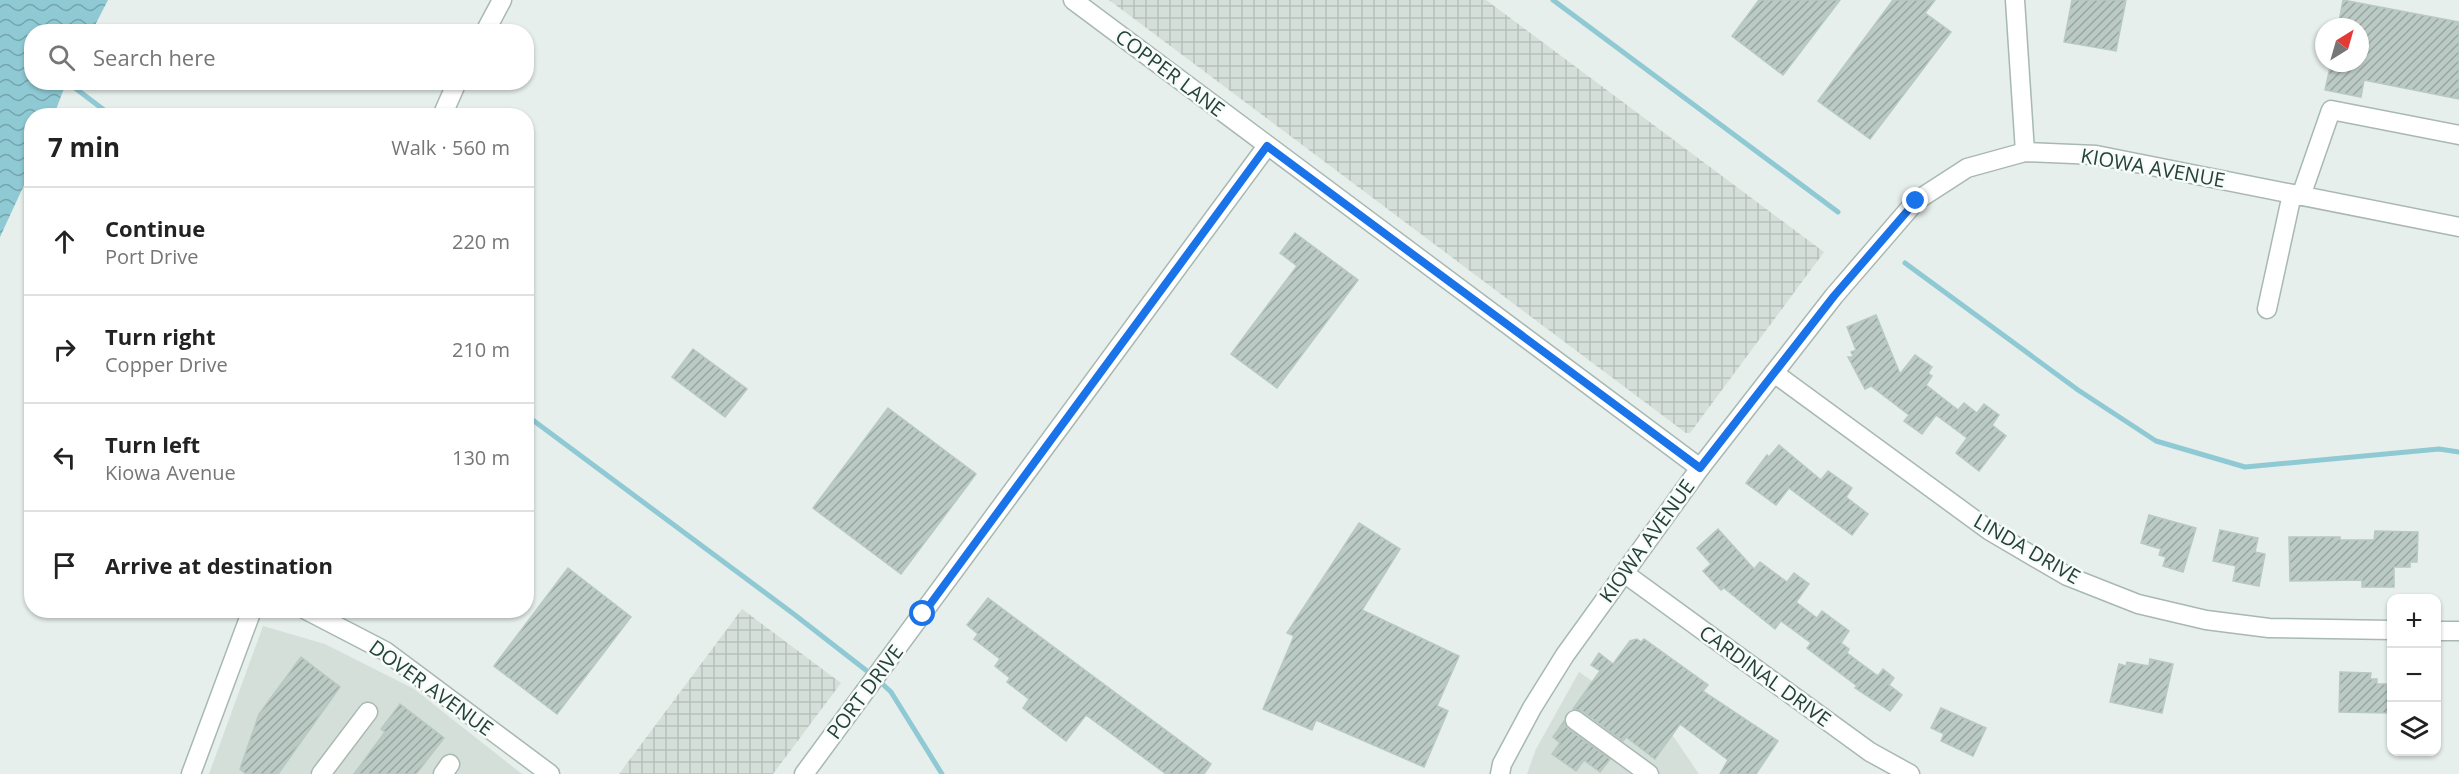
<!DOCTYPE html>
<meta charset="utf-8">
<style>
body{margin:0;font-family:"Open Sans",sans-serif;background:#f6f6f6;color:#222}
.controls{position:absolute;right:18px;bottom:18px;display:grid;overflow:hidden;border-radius:12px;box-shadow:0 2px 4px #0004}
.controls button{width:54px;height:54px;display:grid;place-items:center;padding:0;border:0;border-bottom:2px solid #e0e0e0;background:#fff;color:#222;font:30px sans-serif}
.compass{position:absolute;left:2315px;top:18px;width:54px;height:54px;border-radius:50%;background:#fff;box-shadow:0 2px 4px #0004;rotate:37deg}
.stop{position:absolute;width:18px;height:18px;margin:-14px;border:4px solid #1a73e8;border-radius:50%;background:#fff}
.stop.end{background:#1a73e8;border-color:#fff;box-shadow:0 2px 6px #0008}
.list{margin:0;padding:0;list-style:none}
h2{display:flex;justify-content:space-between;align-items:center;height:78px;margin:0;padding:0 24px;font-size:26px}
h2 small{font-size:20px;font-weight:400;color:#767676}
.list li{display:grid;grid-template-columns:39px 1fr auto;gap:18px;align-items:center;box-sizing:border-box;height:108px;padding:0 24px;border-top:2px solid #e0e0e0}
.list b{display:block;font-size:22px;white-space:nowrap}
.list p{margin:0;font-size:20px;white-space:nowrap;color:#767676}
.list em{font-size:20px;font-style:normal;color:#767676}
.icon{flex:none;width:33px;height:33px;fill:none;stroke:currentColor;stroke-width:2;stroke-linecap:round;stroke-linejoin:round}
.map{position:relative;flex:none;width:2459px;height:774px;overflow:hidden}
.search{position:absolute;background:#fff;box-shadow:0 2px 4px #0004;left:24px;top:24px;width:510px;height:66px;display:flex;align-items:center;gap:15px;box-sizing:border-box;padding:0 21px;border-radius:24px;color:#767676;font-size:22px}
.panel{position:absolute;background:#fff;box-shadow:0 2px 4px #0004;left:24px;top:108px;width:510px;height:510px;border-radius:24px}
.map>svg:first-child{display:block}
.built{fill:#d4dfda}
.industrial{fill:url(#industrial-grid)}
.water{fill:url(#water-waves)}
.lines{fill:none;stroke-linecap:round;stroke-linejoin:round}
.stream{stroke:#8ec9d4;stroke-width:5}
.building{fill:url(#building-hatch);stroke:#b8c9c2;stroke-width:1.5}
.minor-casing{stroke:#a8b8b2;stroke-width:21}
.minor{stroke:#fff;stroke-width:18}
.route{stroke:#1a73e8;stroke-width:8}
.labels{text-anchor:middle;stroke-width:5;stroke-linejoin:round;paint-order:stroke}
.street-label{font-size:20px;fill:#24423a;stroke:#f7fbf9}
</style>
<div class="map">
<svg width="2459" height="774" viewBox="0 0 2459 774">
<defs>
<pattern id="industrial-grid" width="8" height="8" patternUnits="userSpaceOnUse" patternTransform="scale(1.5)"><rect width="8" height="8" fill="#d4dfda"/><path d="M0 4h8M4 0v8" fill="none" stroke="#b6c1bc"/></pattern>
<pattern id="water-waves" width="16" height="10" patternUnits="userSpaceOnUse" patternTransform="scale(1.5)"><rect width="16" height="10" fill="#8ec9d4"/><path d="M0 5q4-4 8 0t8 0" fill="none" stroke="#74a5ad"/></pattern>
<pattern id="building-hatch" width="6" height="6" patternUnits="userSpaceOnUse" patternTransform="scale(1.5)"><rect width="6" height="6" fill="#bbcac4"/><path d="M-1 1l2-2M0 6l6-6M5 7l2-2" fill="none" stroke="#98a6a0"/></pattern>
</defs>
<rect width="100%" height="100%" fill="#e6efeb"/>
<g class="built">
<path d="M 263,626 L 325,644 L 414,689 L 522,774 L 209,774 Z"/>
<path d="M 1579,672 L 1673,736 L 1699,774 L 1527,774 L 1536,749 Z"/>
</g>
<g class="industrial">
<path d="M 1109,0 L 1486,0 L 1824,252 L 1690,433 L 1686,433 Z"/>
<path d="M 742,609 L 841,683 L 773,774 L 619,774 Z"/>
</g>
<path class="water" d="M 0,0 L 108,0 L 92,31 L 32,32 L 32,82 L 66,83 L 54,115 L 32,116 L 31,170 L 0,237 Z"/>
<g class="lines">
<g class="stream">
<path d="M 1553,0 L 1838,212"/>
<path d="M 67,82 L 112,116"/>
<path d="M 1905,263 L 2078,390 L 2156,441 L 2245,467 L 2439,449 L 2459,452"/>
<path d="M 526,415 L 795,615 L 876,678 L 891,692 L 942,774"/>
</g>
</g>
<g class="building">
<path d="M 1759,0 L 1840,0 L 1783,75 L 1732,36 Z"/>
<path d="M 1893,0 L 1935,0 L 1925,13 L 1951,32 L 1870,139 L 1818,101 Z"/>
<path d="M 2072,0 L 2126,0 L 2116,51 L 2064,42 Z"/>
<path d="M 2343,0 L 2459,22 L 2459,99 L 2364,80 L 2361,97 L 2325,90 L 2331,63 L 2360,63 L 2360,27 L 2338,27 Z"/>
<path d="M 1295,233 L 1358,280 L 1277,388 L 1231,354 L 1297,266 L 1280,253 Z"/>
<path d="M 1876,315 L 1900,374 L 1915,355 L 1932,367 L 1928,373 L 1932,376 L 1926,385 L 1958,410 L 1964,403 L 1977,413 L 1984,404 L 1999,415 L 1992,425 L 2006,436 L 1979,471 L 1956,453 L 1967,438 L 1936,415 L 1922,434 L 1904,421 L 1909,415 L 1871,386 L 1865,389 L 1848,357 L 1854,357 L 1851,352 L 1856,350 L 1847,327 Z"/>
<path d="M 693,349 L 747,389 L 725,417 L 672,377 Z"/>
<path d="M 888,408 L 976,474 L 901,574 L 813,508 Z"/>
<path d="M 1779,445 L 1821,480 L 1828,471 L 1852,488 L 1846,497 L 1868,514 L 1852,535 L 1789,488 L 1776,505 L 1746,483 L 1767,455 L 1769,457 Z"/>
<path d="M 2149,515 L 2196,528 L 2183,572 L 2163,566 L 2166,557 L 2159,555 L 2161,549 L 2141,543 Z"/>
<path d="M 1359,523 L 1400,549 L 1362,610 L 1459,656 L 1437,706 L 1448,711 L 1424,767 L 1316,720 L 1312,730 L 1263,709 L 1294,636 L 1287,633 Z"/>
<path d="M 1718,529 L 1754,569 L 1760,562 L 1787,582 L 1794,573 L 1809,584 L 1796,602 L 1817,618 L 1822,611 L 1849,631 L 1841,643 L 1849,649 L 1847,653 L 1878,676 L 1883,669 L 1894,678 L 1889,685 L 1902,695 L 1890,711 L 1855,688 L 1857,686 L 1807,648 L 1811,643 L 1781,621 L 1775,629 L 1724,588 L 1721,590 L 1703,571 L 1711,564 L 1697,548 Z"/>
<path d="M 2220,530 L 2258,538 L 2255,552 L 2265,554 L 2259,586 L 2233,581 L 2236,566 L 2213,561 Z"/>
<path d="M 2375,531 L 2418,532 L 2417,562 L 2410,562 L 2410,567 L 2394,567 L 2394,587 L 2362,587 L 2362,580 L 2290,581 L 2289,537 L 2340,537 L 2340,540 L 2374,540 Z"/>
<path d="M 568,568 L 631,617 L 557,714 L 494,666 Z"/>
<path d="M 988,598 L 1211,764 L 1204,774 L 1166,774 L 1086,715 L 1066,741 L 1023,708 L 1029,699 L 1007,682 L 1010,678 L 995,666 L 1000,659 L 974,639 L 978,634 L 967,625 Z"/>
<path d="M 1637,639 L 1641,642 L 1644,639 L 1708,685 L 1703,691 L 1778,741 L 1756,774 L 1720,774 L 1728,760 L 1680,724 L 1655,759 L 1626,737 L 1623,741 L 1582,711 L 1573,709 L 1600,671 L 1591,665 L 1599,653 L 1613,664 L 1630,641 Z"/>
<path d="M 301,657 L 340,687 L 278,774 L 246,774 L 240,769 L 259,714 Z"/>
<path d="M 2150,659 L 2173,664 L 2162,713 L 2110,702 L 2119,664 L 2126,666 L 2127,662 L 2149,666 Z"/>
<path d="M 2340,672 L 2371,673 L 2370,679 L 2377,679 L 2377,684 L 2391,684 L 2391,713 L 2339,712 Z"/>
<path d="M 400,704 L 444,738 L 416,774 L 354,774 L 385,732 L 381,729 Z"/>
<path d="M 1941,708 L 1986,728 L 1973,756 L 1941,741 L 1944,734 L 1931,728 Z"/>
<path d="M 1564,721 L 1568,729 L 1610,759 L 1600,772 L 1584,760 L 1576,771 L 1552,754 L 1560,743 L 1553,737 Z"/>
</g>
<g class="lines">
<defs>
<g id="minor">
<path d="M 1073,0 L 1700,468"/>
<path d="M 2015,0 L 2025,152"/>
<path d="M 485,32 L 502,0"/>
<path d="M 442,116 L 457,82"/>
<path d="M 2301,196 L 2331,110 L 2459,135"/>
<path d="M 2267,309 L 2292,194"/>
<path d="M 1774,373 L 1990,531 L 2067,576 L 2138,604 L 2206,620 L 2269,628 L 2392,630"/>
<path d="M 1624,573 L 1870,752 L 1910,774"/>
<path d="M 306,610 L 385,651 L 550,774"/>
<path d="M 2436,631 L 2459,631"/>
<path d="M 1575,720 L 1649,774"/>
<path d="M 191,774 L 252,610"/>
<path d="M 321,774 L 368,712"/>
<path d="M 443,774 L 450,764"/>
<path d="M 804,774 L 1267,146"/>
<path d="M 1500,774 L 1502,764 L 1532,708 L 1565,655 L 1700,468 L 1774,373 L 1834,296 L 1916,201 L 1967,168 L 2025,152 L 2096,155 L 2459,227"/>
</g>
</defs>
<use href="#minor" class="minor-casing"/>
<use href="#minor" class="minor"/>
</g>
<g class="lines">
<path class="route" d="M 923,614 L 1267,146 L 1700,468 L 1834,296 L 1916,201"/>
</g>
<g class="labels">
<g class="street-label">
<text transform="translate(1170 73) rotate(37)" y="7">COPPER LANE</text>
<text transform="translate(2153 168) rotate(10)" y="7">KIOWA AVENUE</text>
<text transform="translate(1647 541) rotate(-54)" y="7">KIOWA AVENUE</text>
<text transform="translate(2027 549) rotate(30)" y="7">LINDA DRIVE</text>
<text transform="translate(1765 676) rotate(36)" y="7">CARDINAL DRIVE</text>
<text transform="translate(431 688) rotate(36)" y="7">DOVER AVENUE</text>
<text transform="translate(865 692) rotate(-53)" y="7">PORT DRIVE</text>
</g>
</g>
</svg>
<div class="controls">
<button>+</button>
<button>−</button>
<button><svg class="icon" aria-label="layers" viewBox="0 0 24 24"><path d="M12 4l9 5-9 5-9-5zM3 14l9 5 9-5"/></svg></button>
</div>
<svg class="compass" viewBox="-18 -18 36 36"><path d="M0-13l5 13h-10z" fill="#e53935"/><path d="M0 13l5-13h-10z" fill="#767676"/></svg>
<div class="stop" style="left:923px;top:614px"></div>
<div class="stop end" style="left:1916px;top:201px"></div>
<div class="search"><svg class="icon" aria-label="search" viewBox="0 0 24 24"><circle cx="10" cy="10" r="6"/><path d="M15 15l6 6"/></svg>Search here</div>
<section class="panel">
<h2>7 min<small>Walk · 560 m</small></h2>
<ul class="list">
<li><svg class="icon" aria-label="ahead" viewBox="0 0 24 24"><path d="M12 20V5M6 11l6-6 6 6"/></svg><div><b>Continue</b><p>Port Drive</p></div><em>220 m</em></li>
<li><svg class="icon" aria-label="right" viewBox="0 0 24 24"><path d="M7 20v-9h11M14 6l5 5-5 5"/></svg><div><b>Turn right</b><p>Copper Drive</p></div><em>210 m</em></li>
<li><svg class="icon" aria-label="left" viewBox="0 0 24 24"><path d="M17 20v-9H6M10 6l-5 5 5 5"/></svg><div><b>Turn left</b><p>Kiowa Avenue</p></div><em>130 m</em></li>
<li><svg class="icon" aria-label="arrive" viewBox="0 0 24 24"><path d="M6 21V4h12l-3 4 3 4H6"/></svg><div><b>Arrive at destination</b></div></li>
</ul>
</section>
</div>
